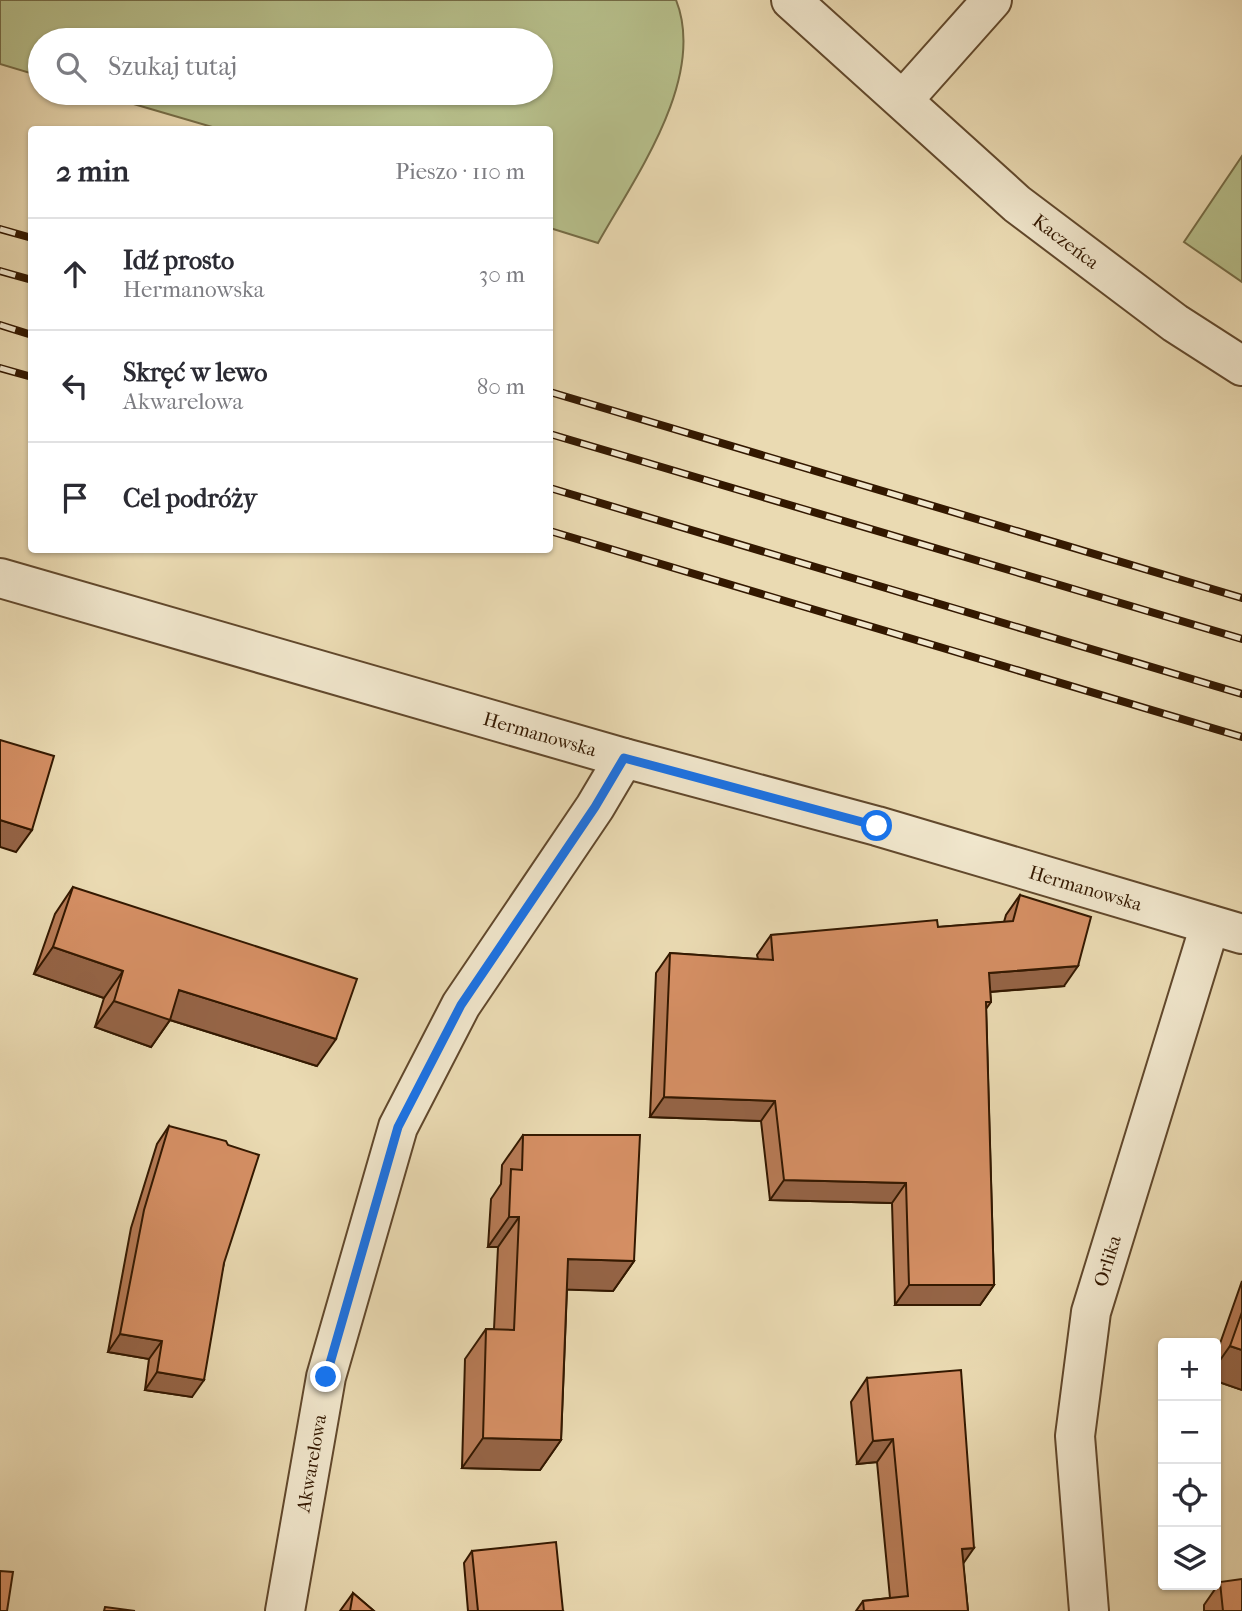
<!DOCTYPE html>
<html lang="pl">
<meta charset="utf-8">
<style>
body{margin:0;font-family:"IM FELL French Canon",serif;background:#f7f7f7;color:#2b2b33}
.controls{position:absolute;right:21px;bottom:21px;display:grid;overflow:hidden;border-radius:7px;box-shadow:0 2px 5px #0004}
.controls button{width:63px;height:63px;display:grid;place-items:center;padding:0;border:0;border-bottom:2px solid #e1e1e2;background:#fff;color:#2b2b33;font:35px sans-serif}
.stop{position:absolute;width:21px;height:21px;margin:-16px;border:5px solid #1a73e8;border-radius:50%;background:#fff}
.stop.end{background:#1a73e8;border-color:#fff;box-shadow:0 2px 7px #0008}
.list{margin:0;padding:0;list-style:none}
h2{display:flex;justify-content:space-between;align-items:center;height:91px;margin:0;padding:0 28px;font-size:30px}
h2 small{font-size:23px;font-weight:400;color:#7c7c81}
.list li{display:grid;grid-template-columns:46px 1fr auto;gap:21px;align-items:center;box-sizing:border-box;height:112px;padding:0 28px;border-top:2px solid #e1e1e2}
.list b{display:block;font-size:26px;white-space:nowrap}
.list p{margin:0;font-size:23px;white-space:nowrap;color:#7c7c81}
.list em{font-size:23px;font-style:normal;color:#7c7c81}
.icon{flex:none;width:38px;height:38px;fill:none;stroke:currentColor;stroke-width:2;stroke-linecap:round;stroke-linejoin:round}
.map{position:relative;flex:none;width:1242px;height:1611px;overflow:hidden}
.search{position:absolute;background:#fff;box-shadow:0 2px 5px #0004;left:28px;top:28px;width:525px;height:77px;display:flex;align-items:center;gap:18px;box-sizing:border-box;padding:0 24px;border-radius:38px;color:#7c7c81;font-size:26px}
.panel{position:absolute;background:#fff;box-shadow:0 2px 5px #0004;left:28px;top:126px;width:525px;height:427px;border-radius:7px}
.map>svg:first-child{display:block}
.green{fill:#b7c08c;stroke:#756c46;stroke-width:2}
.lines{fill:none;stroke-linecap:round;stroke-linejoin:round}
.minor-casing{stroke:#61482c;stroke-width:42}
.minor{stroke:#f1e7cd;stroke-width:38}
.rail-casing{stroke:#331800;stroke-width:8}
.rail{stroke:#f1e7cd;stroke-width:5;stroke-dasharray:16;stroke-linecap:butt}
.wall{fill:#b77b56;stroke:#331800;stroke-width:2}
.shaded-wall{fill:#956446;stroke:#331800;stroke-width:2}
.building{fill:#d58f64;stroke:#331800;stroke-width:2}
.route{stroke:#1a73e8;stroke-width:9}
.labels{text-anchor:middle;stroke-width:7;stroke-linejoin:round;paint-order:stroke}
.street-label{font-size:19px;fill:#331800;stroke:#f1e7cd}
</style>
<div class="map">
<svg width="1242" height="1611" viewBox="0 0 1242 1611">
<rect width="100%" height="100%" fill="#eadab2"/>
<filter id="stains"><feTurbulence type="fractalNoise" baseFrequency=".00286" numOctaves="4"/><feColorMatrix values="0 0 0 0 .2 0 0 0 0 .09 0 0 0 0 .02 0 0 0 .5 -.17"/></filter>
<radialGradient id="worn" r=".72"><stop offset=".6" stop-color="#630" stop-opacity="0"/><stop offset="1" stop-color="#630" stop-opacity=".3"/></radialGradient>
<g class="green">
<path d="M 0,0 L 676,0 C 707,78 635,177 598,243 L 550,228 L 550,130 L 219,129 L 96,93 L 541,93 L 541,40 L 40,40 L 40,76 L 0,64 Z"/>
<path d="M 1242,156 L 1242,282 L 1184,242 Z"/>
</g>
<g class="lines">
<defs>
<g id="minor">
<path id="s1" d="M 791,0 L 1017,204 L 1175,323 L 1242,366"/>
<path d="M 903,100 L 992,0"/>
<path id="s2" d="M 0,578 L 624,758 L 877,826 L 1242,934"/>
<path id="s3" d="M 285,1611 L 326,1377 L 398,1127 L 461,1005 L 595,807 L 624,758"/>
<path id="s4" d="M 1089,1611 L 1075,1436 L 1091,1312 L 1210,925"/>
</g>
</defs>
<use href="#minor" class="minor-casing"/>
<use href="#minor" class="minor"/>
<defs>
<g id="rail">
<path d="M 0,229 L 32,238"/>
<path d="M 0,271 L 32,280"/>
<path d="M 0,325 L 32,335"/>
<path d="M 0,368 L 32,377"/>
<path d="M 550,392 L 1242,598"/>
<path d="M 550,434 L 1242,639"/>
<path d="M 550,488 L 1242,694"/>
<path d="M 550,531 L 1242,737"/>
</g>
</defs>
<use href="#rail" class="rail-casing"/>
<use href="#rail" class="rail"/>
</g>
<g class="wall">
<path d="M 73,887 L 317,1066 L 170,1020 L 151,1047 L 95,1027 L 104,998 L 34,974 L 55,914 Z"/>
<path d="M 1020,895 L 1064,986 L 990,992 L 991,1002 L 986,1009 L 994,1285 L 980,1305 L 895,1305 L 892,1203 L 770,1200 L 761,1121 L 650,1117 L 656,973 L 670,953 L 758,959 L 757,955 L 771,935 L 938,927 L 1004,922 L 1006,915 Z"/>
<path d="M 169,1126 L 224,1263 L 192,1397 L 145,1390 L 149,1359 L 108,1352 L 131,1228 L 157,1144 Z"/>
<path d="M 523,1135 L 634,1261 L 613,1291 L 567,1289 L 561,1440 L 540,1470 L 462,1468 L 465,1359 L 486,1329 L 494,1329 L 498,1247 L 488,1247 L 491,1199 L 501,1184 L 502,1165 Z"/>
<path d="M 1242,1281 L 1242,1390 L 1216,1381 L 1216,1355 Z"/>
<path d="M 867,1378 L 963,1563 L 968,1611 L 856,1611 L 863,1601 L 890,1598 L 877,1462 L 857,1464 L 851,1402 Z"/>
<path d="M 472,1551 L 563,1611 L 468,1611 L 464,1563 Z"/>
<path d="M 1220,1582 L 1242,1611 L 1204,1611 L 1204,1605 Z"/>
<path d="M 353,1593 L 374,1611 L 340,1611 Z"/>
</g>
<g class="shaded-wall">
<path d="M 0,820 L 32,830 L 16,852 L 0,847 Z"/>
<path d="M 53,947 L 123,971 L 104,998 L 34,974 Z"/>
<path d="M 1078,966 L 1064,986 L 975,993 L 989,973 Z"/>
<path d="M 179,990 L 336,1039 L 317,1066 L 170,1020 L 151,1047 L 95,1027 L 114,1001 Z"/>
<path d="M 664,1097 L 775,1101 L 761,1121 L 650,1117 Z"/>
<path d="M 784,1180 L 906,1183 L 892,1203 L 770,1200 Z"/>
<path d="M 509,1217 L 519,1217 L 498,1247 L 488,1247 Z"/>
<path d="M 568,1259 L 634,1261 L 613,1291 L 547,1289 Z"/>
<path d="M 909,1285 L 994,1285 L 980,1305 L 895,1305 Z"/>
<path d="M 120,1334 L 162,1341 L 149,1359 L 108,1352 Z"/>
<path d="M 1230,1346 L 1242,1350 L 1242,1390 L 1216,1381 L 1216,1366 Z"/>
<path d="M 157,1372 L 204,1380 L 192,1397 L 145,1390 Z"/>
<path d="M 483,1438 L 561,1440 L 540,1470 L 462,1468 Z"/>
<path d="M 893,1439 L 877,1462 L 857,1464 L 873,1441 Z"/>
<path d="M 974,1548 L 958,1571 L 962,1549 Z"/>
</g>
<g class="building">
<path d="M 0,740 L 54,756 L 32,830 L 0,820 Z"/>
<path d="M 73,887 L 357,979 L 336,1039 L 179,990 L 170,1020 L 114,1001 L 123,971 L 53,947 Z"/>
<path d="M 1020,895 L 1091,917 L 1078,966 L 989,973 L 991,1002 L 986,1002 L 994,1285 L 909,1285 L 906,1183 L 784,1180 L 775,1101 L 664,1097 L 670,953 L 773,960 L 771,935 L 937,920 L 938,927 L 1013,921 Z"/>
<path d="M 169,1126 L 226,1141 L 228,1145 L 259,1155 L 224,1263 L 204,1380 L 157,1372 L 162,1341 L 120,1334 L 144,1210 Z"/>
<path d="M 523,1135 L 640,1135 L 634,1261 L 568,1259 L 561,1440 L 483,1438 L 486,1329 L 514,1330 L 519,1217 L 509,1217 L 511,1169 L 522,1170 Z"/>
<path d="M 1242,1312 L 1242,1350 L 1230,1346 Z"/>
<path d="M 961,1370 L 974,1548 L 962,1549 L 968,1611 L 864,1611 L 863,1601 L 908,1596 L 893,1439 L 873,1441 L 867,1378 Z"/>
<path d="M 556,1542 L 563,1611 L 478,1611 L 472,1551 Z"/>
<path d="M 0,1571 L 13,1572 L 7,1611 L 0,1611 Z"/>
<path d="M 1242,1579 L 1242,1611 L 1223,1611 L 1220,1582 Z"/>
<path d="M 353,1593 L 374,1611 L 350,1611 Z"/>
<path d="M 105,1607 L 135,1611 L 104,1611 Z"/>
</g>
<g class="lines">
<path class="route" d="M 326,1377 L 398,1127 L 461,1005 L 595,807 L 624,758 L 877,826"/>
</g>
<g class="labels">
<g class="street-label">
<text dy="7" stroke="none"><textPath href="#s1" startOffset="366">Kaczeńca</textPath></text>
<text dy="7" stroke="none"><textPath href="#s2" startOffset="562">Hermanowska</textPath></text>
<text dy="7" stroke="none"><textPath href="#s2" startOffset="1129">Hermanowska</textPath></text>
<text dy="7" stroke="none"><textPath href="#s4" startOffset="354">Orlika</textPath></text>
<text dy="7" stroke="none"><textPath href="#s3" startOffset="150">Akwarelowa</textPath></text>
</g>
</g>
<rect width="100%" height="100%" filter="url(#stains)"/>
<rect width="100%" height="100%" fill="url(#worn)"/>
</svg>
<div class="controls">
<button>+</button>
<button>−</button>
<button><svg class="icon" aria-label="locate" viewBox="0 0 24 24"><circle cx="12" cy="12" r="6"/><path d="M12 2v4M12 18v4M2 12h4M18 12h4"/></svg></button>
<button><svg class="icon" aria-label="layers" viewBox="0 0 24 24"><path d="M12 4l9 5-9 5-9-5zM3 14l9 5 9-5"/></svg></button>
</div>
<div class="stop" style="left:877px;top:826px"></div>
<div class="stop end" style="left:326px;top:1377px"></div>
<div class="search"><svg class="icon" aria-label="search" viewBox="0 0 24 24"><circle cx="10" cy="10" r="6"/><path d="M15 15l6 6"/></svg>Szukaj tutaj</div>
<section class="panel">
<h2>2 min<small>Pieszo · 110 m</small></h2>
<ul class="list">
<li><svg class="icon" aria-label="ahead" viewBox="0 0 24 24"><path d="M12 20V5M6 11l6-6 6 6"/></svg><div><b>Idź prosto</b><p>Hermanowska</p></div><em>30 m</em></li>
<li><svg class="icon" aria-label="left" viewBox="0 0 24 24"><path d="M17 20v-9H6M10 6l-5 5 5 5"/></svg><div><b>Skręć w lewo</b><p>Akwarelowa</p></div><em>80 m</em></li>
<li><svg class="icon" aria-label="arrive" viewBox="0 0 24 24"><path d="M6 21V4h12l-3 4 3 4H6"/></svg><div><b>Cel podróży</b></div></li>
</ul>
</section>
</div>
